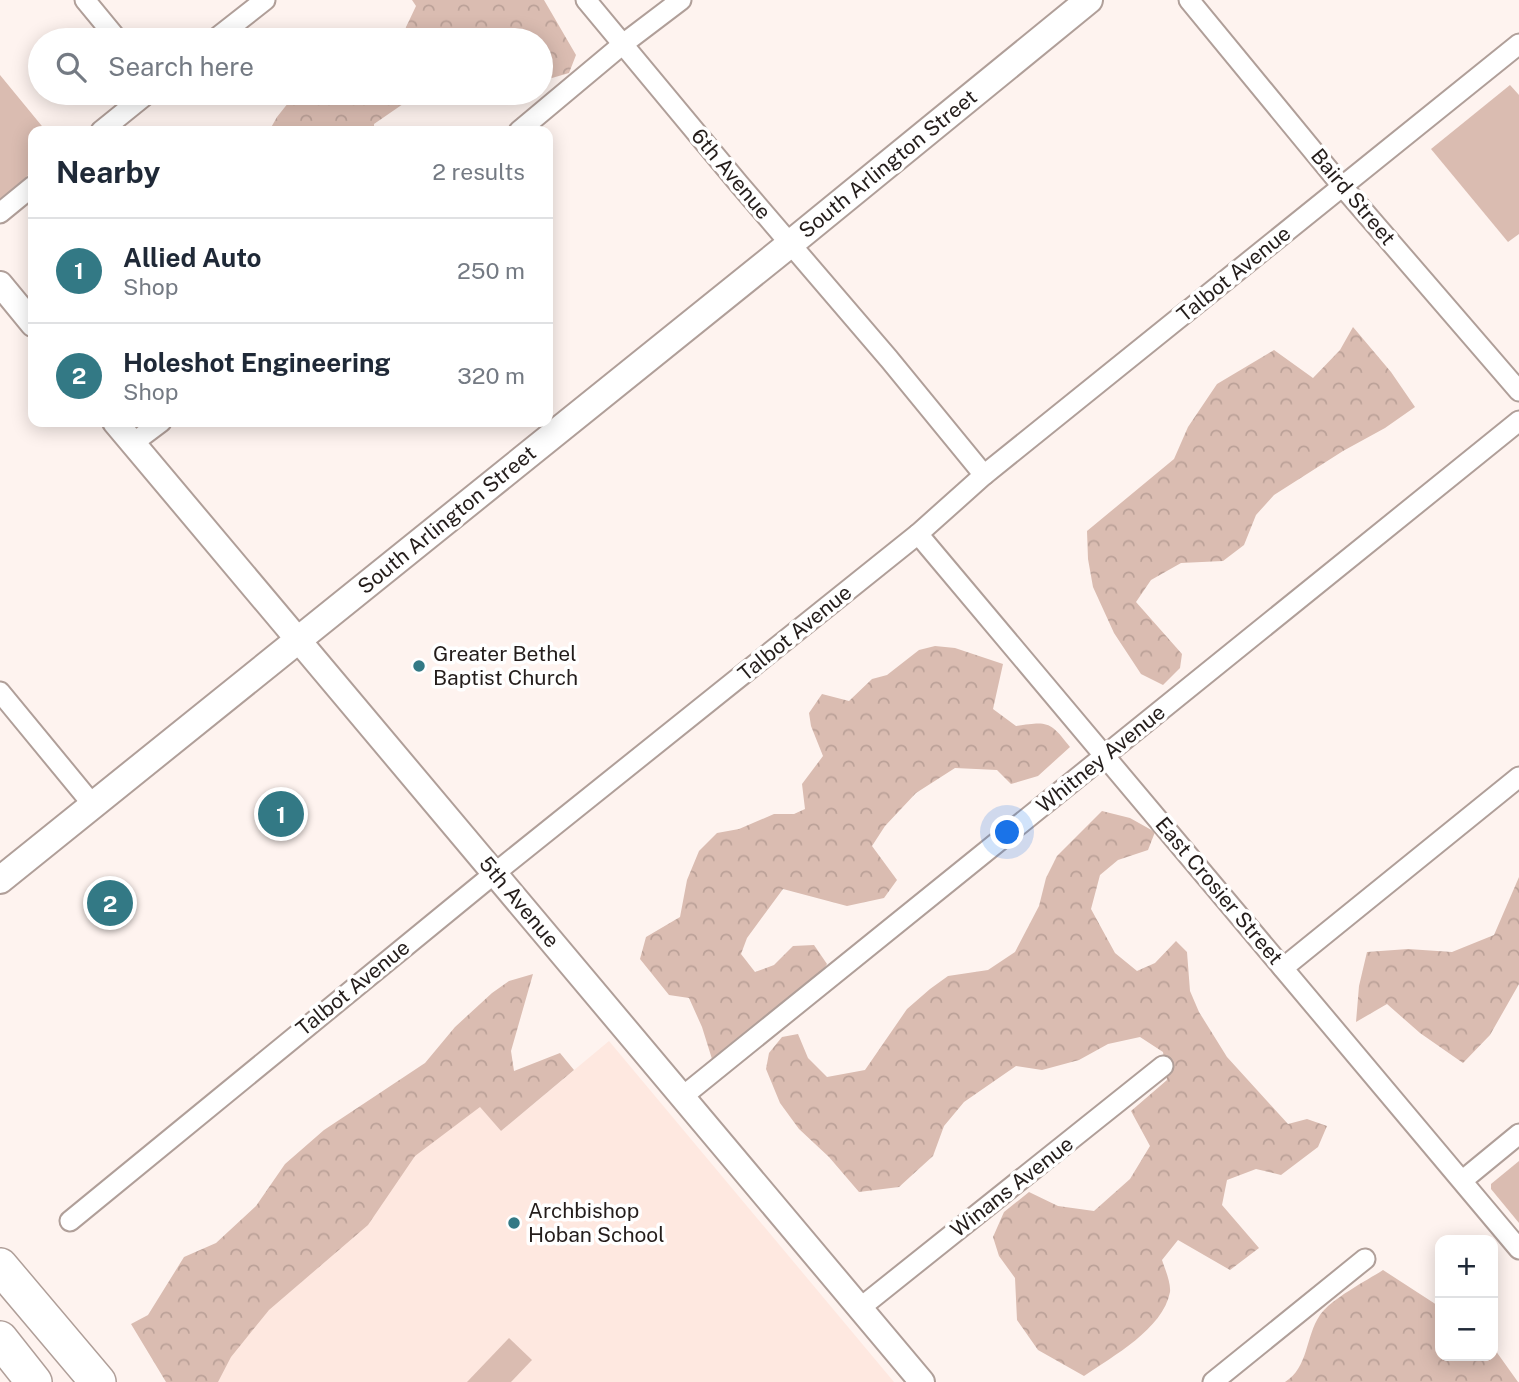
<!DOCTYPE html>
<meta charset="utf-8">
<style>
body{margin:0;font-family:"Public Sans",sans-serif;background:#f2f2f3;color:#1f2937}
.controls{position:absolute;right:21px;bottom:21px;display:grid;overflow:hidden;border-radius:14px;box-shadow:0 4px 18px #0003}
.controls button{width:63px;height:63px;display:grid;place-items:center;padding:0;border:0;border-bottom:2px solid #e0e1e3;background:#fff;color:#1f2937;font:35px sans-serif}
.you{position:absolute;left:1008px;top:833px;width:24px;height:24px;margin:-18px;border:5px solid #fff;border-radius:50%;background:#1a73e8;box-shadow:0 0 0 10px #1a73e833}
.badge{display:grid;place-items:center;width:46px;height:46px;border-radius:50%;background:#337985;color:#fff;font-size:23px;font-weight:700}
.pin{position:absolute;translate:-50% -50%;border:4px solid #fff;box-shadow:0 2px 7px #0006}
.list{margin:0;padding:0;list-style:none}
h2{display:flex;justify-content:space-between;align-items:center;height:91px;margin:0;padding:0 28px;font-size:30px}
h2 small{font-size:23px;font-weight:400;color:#747a83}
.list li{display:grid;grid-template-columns:46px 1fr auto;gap:21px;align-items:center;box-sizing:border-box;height:105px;padding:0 28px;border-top:2px solid #e0e1e3}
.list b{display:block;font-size:26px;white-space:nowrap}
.list p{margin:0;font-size:23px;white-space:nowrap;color:#747a83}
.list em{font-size:23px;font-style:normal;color:#747a83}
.icon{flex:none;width:38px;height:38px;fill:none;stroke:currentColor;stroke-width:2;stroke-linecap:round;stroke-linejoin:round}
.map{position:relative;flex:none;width:1519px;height:1382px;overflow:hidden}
.search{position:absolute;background:#fff;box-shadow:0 4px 18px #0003;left:28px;top:28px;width:525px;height:77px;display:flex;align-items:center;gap:18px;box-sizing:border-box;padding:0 24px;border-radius:38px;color:#747a83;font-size:26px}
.panel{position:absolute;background:#fff;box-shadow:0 4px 18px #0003;left:28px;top:126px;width:525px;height:301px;border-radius:14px}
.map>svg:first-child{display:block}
.built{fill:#fee8e0}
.forest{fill:url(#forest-crowns)}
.park{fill:#dabcb1}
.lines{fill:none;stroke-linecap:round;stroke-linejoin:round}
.minor-casing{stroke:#b09f99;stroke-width:23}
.tertiary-casing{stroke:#b09f99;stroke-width:28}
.secondary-casing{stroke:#b09f99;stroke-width:30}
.motorway-casing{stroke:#b09f99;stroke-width:38}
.minor{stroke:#fff;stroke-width:19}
.tertiary{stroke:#fff;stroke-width:24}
.secondary{stroke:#fff;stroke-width:26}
.motorway{stroke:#fff;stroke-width:35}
.poi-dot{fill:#337985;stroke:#fff;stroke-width:2.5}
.labels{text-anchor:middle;stroke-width:7;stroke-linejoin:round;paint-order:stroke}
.street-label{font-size:21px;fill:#241d1b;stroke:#fff}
.poi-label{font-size:21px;fill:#241d1b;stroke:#fff;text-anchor:start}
</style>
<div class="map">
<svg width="1519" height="1382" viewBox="0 0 1519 1382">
<defs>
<pattern id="forest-crowns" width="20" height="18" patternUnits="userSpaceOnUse" patternTransform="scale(1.75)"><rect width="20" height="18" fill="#dabcb1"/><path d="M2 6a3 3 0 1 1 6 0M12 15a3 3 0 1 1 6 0" fill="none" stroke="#bba198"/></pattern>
</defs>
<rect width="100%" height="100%" fill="#fef3ef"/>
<path class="built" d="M 609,1041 L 894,1382 L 187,1382 L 455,1077 L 501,1131 Z"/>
<g class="forest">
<path d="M 412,0 L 544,0 L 576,55 L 569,73 L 552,78 L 541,70 L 541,40 L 492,40 L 486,37 L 482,40 L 400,40 L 416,6 Z"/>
<path d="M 296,93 L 419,93 L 374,124 L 374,131 L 269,131 L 277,117 Z"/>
<path d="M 1353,327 L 1391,372 L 1415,407 L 1385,428 L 1343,451 L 1274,495 L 1256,515 L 1244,545 L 1223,561 L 1181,563 L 1151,580 L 1136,602 L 1182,654 L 1180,668 L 1163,685 L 1141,674 L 1114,633 L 1093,587 L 1088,559 L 1087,531 L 1174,459 L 1188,427 L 1217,384 L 1274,350 L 1313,378 L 1340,350 Z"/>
<path d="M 935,646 L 955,648 L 1003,664 L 993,709 L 1016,726 C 1048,721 1050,721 1070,747 L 1038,776 L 1011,784 L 997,770 L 955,768 L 916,793 L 885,826 L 872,846 L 897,880 L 884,898 L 847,906 L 783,889 L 747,938 L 741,954 L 755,972 L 774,965 L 793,946 L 814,945 L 827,964 L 812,986 L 712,1059 L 702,1027 L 689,998 L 669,995 L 640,959 L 646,937 L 680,917 L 687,880 L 699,851 L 717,833 L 739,829 L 774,814 L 794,814 L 805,809 L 802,784 L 823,756 L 811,726 L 809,713 L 822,694 L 849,701 L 872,679 L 887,675 L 919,650 Z"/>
<path d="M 1102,811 L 1130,818 L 1155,832 L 1148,850 L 1118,860 L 1100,875 L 1091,909 L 1115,953 L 1137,971 L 1155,963 L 1176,941 L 1187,952 L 1190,991 L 1199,1012 L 1227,1057 L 1288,1124 L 1307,1119 L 1327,1126 L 1318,1147 L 1281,1175 L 1256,1169 L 1227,1180 L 1222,1205 L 1259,1248 L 1230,1270 L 1178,1240 L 1162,1260 C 1165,1269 1171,1283 1170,1292 C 1163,1329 1113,1356 1084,1376 L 1038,1350 L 1017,1320 L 1015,1278 L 999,1256 L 993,1237 L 1004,1212 L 1029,1192 L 1058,1206 L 1094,1211 L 1130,1179 L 1150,1146 L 1131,1111 L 1167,1080 L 1163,1052 L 1140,1037 L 1108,1044 L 1079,1060 L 1042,1070 L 1016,1066 L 964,1102 L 944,1126 L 933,1156 L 899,1187 L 859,1192 L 829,1157 L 799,1129 L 780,1103 L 766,1069 L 769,1053 L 782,1037 L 798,1034 L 808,1058 L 827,1077 L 865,1070 L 907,1009 L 930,989 L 948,976 L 988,970 L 1015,952 L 1039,906 L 1046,878 L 1057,856 Z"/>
<path d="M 1519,877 L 1519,984 L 1490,1035 L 1463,1063 L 1420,1033 L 1387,1004 L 1356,1022 L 1359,986 L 1367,952 L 1408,949 L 1452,952 L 1494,935 Z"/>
<path d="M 533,974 L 511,1051 L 514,1071 L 560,1053 L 574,1070 L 501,1131 L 480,1107 L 415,1156 L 368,1225 L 269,1310 L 231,1357 L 218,1382 L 166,1382 L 131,1324 L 148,1315 L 184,1257 L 216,1243 L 256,1206 L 285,1164 L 324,1130 L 425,1063 L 455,1027 L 492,993 L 509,981 Z"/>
<path d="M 1383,1270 L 1440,1307 L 1440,1356 L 1493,1356 L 1493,1347 L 1518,1382 L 1285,1382 C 1309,1367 1305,1337 1320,1315 C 1331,1299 1366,1281 1383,1270 Z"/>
</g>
<g class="park">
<path d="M 0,75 L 46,131 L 33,131 L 33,171 L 0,200 Z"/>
<path d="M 1510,85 L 1519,95 L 1519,234 L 1508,242 L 1431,149 Z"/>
<path d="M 1519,1161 L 1519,1223 L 1491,1189 L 1491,1184 Z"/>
<path d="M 509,1338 L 532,1360 L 511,1382 L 467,1382 Z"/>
</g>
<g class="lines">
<defs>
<g id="minor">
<path d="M 85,0 L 118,40"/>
<path d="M 586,0 L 739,184 L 889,359 L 984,475"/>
<path d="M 1189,0 L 1342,186 L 1519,391"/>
<path d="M 214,40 L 265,0"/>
<path d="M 101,131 L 148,93"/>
<path d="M 519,131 L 623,44 L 681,0"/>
<path d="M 0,213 L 33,186"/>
<path d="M 133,443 L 161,422"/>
<path d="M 918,534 L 1519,1249"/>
<path d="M 0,692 L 93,805"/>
<path d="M 1283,968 L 1519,777"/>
<path d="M 682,1097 L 1519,421"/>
<path d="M 1463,1180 L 1519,1134"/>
<path d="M 70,1221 L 495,873 L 918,534 L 984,475 L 1519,44"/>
<path d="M 860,1308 L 1163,1066"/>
<path d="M 1213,1382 L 1365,1259"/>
</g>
<g id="tertiary">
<path d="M 0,284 L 33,324"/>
<path d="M 115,422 L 922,1382"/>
</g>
<path id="secondary" d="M 0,880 L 790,244 L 1089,0"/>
<g id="motorway">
<path d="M 0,1266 L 98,1382"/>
<path d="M 0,1339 L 34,1382"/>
</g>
</defs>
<use href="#minor" class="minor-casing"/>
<use href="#tertiary" class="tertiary-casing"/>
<use href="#secondary" class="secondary-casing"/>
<use href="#motorway" class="motorway-casing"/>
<use href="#minor" class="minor"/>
<use href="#tertiary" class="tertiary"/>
<use href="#secondary" class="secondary"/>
<use href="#motorway" class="motorway"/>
</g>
<g class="poi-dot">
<circle cx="419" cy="666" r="7"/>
<circle cx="514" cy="1223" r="7"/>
</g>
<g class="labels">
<g class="street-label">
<text transform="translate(888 164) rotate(-39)" y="7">South Arlington Street</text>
<text transform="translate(731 174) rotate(50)" y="7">6th Avenue</text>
<text transform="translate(1353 197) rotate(50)" y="7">Baird Street</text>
<text transform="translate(1234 274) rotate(-39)" y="7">Talbot Avenue</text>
<text transform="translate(447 520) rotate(-39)" y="7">South Arlington Street</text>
<text transform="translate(795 633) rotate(-39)" y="7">Talbot Avenue</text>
<text transform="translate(1101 759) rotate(-39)" y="7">Whitney Avenue</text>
<text transform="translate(1219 891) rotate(50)" y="7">East Crosier Street</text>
<text transform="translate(519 902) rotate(50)" y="7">5th Avenue</text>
<text transform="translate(353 988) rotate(-39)" y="7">Talbot Avenue</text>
<text transform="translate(1012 1187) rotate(-38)" y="7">Winans Avenue</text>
</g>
<g class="poi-label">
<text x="433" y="661">Greater Bethel<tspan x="433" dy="24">Baptist Church</tspan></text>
<text x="528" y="1218">Archbishop<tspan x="528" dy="24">Hoban School</tspan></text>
</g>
</g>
</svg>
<div class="controls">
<button>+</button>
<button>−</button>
</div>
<div class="you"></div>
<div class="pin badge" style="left:281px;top:814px">1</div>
<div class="pin badge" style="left:110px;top:903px">2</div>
<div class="search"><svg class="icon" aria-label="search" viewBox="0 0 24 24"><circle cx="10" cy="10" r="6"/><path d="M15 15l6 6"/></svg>Search here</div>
<section class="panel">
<h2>Nearby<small>2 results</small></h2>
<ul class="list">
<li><span class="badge">1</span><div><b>Allied Auto</b><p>Shop</p></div><em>250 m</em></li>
<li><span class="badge">2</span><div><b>Holeshot Engineering</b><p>Shop</p></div><em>320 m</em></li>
</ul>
</section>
</div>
